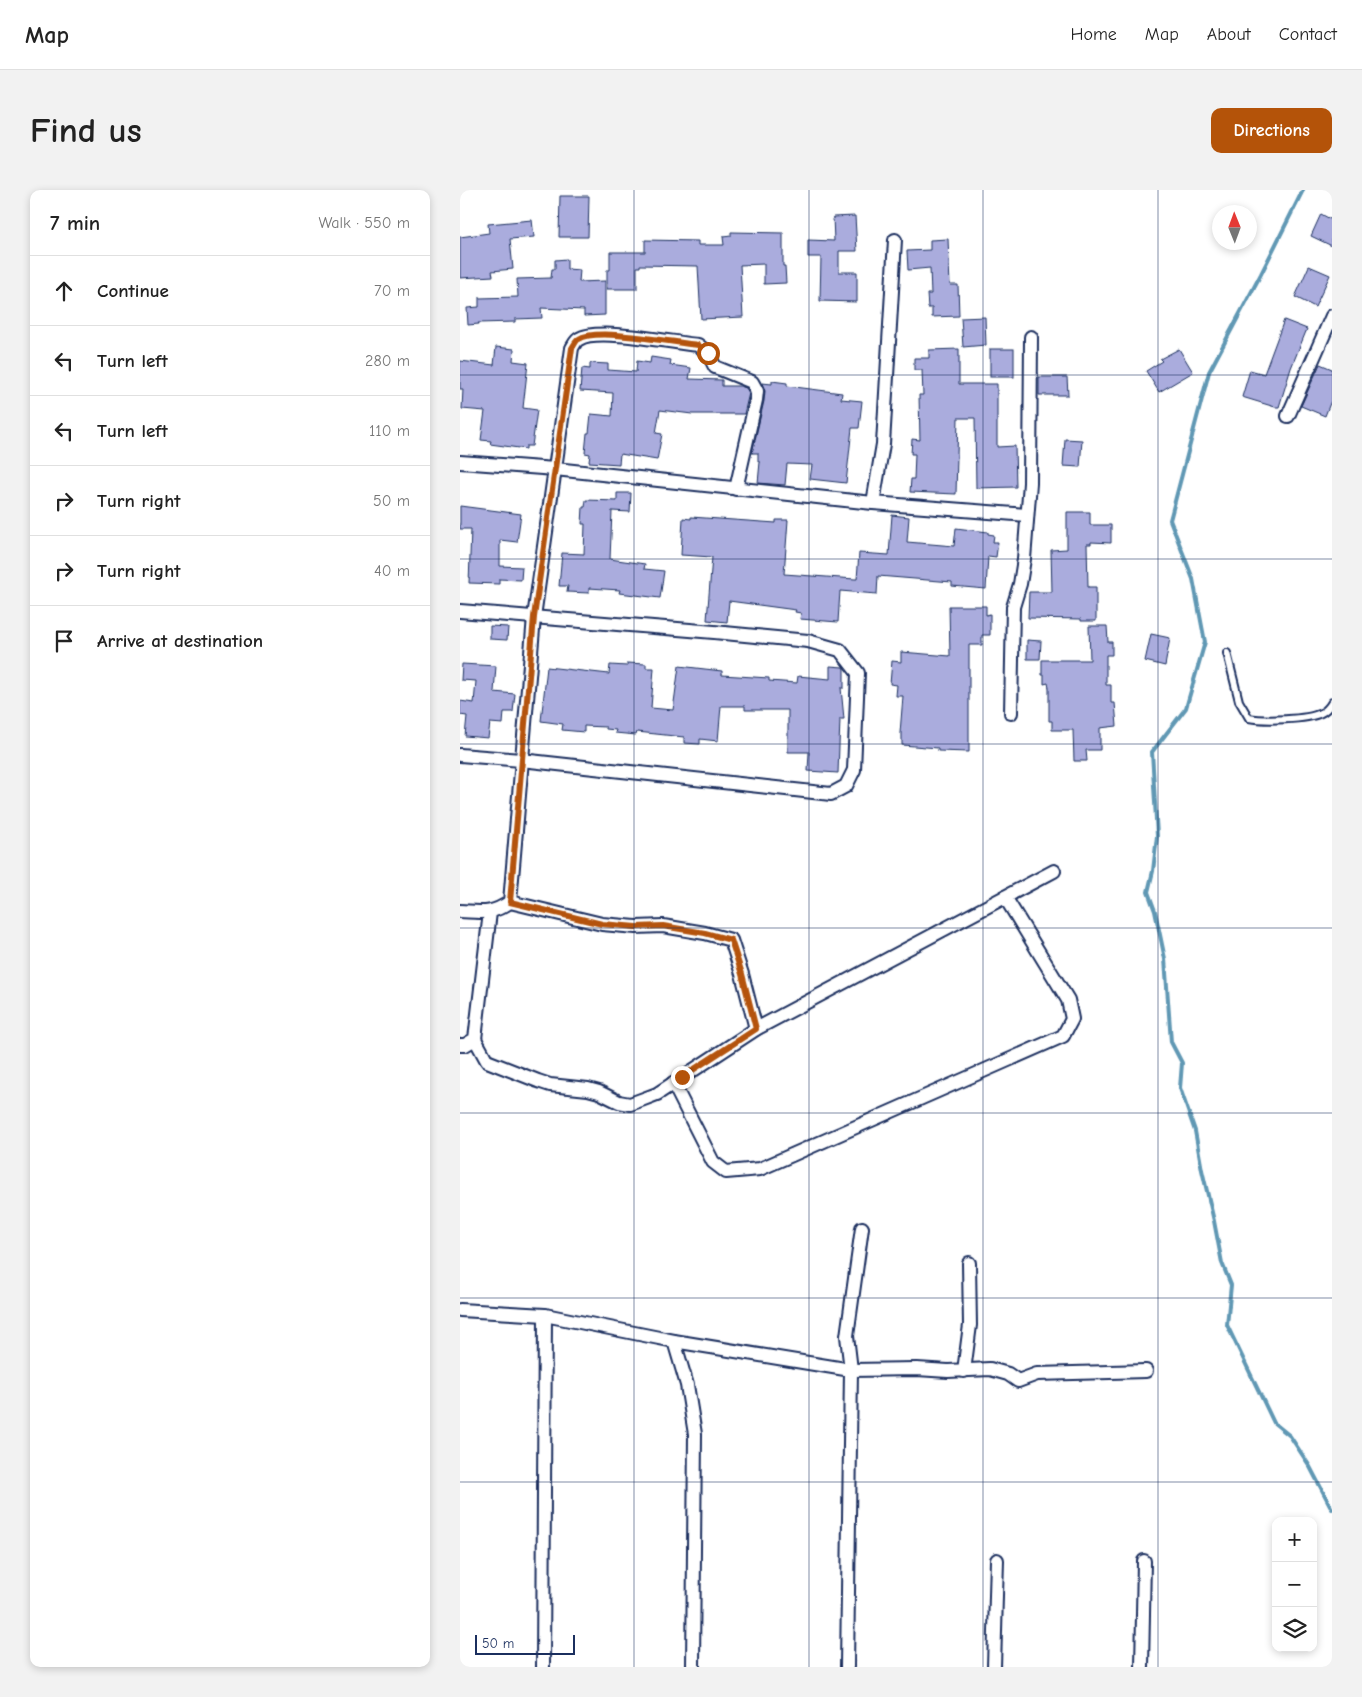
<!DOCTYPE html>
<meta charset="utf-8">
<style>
body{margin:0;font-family:"Comic Neue",sans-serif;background:#f2f2f2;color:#222}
.controls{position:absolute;right:15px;bottom:15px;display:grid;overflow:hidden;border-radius:10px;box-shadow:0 2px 8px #0003}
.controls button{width:45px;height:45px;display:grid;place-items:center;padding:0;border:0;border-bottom:1px solid #e0e0e0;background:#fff;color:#222;font:25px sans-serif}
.compass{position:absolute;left:752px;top:15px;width:45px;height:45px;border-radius:50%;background:#fff;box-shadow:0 2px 8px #0003;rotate:359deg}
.scale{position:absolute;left:15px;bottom:12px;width:100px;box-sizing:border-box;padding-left:5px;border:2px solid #1b2f5e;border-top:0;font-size:14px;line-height:18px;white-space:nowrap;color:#1b2f5e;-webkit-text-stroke:4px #fff;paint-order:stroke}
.stop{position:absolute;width:15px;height:15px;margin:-11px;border:4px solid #b45309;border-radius:50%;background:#fff}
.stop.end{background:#b45309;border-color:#fff;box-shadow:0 1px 5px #0008}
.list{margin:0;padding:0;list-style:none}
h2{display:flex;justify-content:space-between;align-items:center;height:65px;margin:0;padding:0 20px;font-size:21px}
h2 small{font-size:16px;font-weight:400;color:#767676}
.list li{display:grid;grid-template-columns:32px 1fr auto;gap:15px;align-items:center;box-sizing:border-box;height:70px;padding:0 20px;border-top:1px solid #e0e0e0}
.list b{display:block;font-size:19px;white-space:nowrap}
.list em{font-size:16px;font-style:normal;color:#767676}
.icon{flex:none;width:28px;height:28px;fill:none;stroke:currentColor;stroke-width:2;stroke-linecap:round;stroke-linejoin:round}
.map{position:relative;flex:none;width:872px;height:1477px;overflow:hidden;border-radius:10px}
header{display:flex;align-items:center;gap:30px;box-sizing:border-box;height:70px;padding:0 25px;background:#fff;border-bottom:1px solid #e0e0e0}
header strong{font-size:24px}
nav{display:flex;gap:28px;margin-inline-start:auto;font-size:18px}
.intro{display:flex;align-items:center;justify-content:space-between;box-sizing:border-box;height:120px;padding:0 30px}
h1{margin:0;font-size:35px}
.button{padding:12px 22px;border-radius:10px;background:#b45309;color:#fff;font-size:18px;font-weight:700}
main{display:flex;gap:30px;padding:0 30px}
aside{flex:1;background:#fff;border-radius:10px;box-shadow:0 2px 8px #0003}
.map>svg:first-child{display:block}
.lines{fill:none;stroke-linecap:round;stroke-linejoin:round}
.stream{stroke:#6198b4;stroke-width:4}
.building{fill:#aaacdd;stroke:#1b2f5e}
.service-casing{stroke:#1b2f5e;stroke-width:10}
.minor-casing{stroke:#1b2f5e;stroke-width:16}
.service{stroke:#fff;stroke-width:6}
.minor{stroke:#fff;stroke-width:12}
.route{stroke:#b45309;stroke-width:6}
.grid{fill:none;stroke:#1b2f5e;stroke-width:1;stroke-opacity:0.55}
</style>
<header>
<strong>Map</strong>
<nav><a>Home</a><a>Map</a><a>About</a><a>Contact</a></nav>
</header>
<div class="intro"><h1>Find us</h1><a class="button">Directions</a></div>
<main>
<aside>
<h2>7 min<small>Walk · 550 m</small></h2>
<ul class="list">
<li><svg class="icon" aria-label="ahead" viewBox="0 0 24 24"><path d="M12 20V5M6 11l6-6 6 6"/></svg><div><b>Continue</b></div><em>70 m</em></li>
<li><svg class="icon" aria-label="left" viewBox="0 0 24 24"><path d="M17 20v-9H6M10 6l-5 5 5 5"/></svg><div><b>Turn left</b></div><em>280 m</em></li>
<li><svg class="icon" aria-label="left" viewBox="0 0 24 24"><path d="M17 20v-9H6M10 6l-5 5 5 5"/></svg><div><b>Turn left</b></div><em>110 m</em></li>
<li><svg class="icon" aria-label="right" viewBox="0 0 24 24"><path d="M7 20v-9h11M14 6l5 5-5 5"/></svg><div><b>Turn right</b></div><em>50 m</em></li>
<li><svg class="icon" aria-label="right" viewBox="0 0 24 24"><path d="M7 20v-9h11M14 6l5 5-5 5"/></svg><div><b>Turn right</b></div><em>40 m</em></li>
<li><svg class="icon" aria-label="arrive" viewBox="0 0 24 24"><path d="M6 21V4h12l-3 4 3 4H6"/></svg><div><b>Arrive at destination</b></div></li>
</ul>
</aside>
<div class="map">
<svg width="872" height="1477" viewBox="0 0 872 1477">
<rect width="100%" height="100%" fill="#fff"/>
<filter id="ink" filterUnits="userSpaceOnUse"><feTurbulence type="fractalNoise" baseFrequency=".02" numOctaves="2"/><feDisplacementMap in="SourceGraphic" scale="10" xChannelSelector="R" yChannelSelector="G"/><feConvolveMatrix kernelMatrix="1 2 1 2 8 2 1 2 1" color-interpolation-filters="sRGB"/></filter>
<g filter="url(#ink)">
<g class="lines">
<path class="stream" d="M 843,0 L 801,84 L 749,182 L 710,330 L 733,389 L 745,452 L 726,518 L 692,562 L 697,646 L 693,681 L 688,702 L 695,721 L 705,769 L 711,852 L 722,873 L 720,898 L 735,941 L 742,980 L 754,1031 L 762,1073 L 771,1095 L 767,1135 L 814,1233 L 830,1246 L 849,1275 L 872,1319"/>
</g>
<g class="building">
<path d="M 100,6 L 129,6 L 128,47 L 99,47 Z"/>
<path d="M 861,24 L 872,30 L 872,56 L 851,46 Z"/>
<path d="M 395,26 L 397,61 L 379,61 L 379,82 L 397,82 L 397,112 L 360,111 L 361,67 L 348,67 L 348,50 L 374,51 L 373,27 Z"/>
<path d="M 72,30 L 74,47 L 50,49 L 53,79 L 32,81 L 33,86 L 0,88 L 0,47 L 29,43 L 28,34 Z"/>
<path d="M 271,42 L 323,43 L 323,76 L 325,76 L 326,93 L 304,94 L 304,74 L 280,75 L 283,127 L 241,129 L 238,76 L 180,75 L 180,77 L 177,77 L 177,99 L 147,99 L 147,80 L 150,80 L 150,62 L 185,62 L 185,50 L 238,51 L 238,55 L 264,55 L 263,47 L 271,46 Z"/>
<path d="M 488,49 L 490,95 L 498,95 L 499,126 L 472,127 L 472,118 L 468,118 L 467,104 L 471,104 L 470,78 L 448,80 L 447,61 L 470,60 L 470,50 Z"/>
<path d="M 107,69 L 107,79 L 120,80 L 119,92 L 145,91 L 145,125 L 124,126 L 124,120 L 81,118 L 82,128 L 55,129 L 55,132 L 18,133 L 19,134 L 8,135 L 7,118 L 19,117 L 19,108 L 58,107 L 57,89 L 91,88 L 92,79 L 95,79 L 95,70 Z"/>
<path d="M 849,76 L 870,85 L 855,117 L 835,107 Z"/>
<path d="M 525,127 L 526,155 L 503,157 L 501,128 Z"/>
<path d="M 824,130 L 847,139 L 831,178 L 819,217 L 815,217 L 782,207 L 790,180 L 804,184 Z"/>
<path d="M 36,157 L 54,159 L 53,171 L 68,173 L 63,218 L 77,220 L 72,256 L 66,256 L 66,259 L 30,254 L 31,251 L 21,250 L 25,221 L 2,219 L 3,199 L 0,199 L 0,171 L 34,175 Z"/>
<path d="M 499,159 L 499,194 L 537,194 L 537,257 L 555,256 L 556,297 L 516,298 L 515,228 L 498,228 L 496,304 L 450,302 L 451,289 L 454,289 L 455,264 L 451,264 L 452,249 L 460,250 L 459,205 L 463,205 L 462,180 L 454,180 L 454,168 L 469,168 L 469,160 Z"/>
<rect x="530" y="159" width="24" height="28"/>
<path d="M 719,159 L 733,182 L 699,202 L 686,181 L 702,171 L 700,169 Z"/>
<path d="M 191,167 L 211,170 L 210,175 L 231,178 L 229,189 L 262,190 L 262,196 L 280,196 L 286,198 L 289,203 L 284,224 L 232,224 L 200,220 L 196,243 L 202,244 L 197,270 L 160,264 L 159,274 L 129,272 L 130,264 L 125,263 L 127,243 L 129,243 L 131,224 L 152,226 L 153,203 L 120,201 L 122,178 L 130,179 L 130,173 L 148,174 L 148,180 L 176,182 L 177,171 L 190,173 Z"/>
<path d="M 860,174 L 872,179 L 872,208 L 865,226 L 841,216 Z"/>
<path d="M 579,187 L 607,187 L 608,205 L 579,205 Z"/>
<path d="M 312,191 L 327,193 L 327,196 L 382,203 L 381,209 L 402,211 L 399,238 L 392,238 L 386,293 L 350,289 L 352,275 L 327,274 L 325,295 L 298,293 L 300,272 L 298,272 L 298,263 L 292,263 L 304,211 L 305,201 L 302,193 L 312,194 Z"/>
<path d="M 605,249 L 622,250 L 620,277 L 603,276 Z"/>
<path d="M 157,303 L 171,303 L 170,322 L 152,321 L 150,369 L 185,374 L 184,379 L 204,381 L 200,408 L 159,403 L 160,400 L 129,398 L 129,403 L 107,402 L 108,396 L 99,396 L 102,363 L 124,364 L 125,334 L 122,334 L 123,317 L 125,317 L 126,310 L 157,311 Z"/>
<path d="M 0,316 L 61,324 L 57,352 L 40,350 L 40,376 L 62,377 L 61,390 L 39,389 L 39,394 L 9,393 L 11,339 L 0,339 Z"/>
<path d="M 607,322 L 630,322 L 630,335 L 651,335 L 651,353 L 631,352 L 631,354 L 627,354 L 628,397 L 636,397 L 636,431 L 621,431 L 621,429 L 568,428 L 569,402 L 592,402 L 591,360 L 607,359 Z"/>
<path d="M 432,325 L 449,327 L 447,352 L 494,356 L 496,338 L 528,342 L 528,344 L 534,345 L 533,352 L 538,352 L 536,367 L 528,366 L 526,399 L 492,396 L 492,392 L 418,386 L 417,404 L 380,401 L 378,432 L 340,429 L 341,423 L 335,422 L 336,420 L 269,411 L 267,432 L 247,430 L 252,367 L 221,365 L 223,328 L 231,329 L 231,327 L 316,333 L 316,330 L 328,330 L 324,384 L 395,389 L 397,389 L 399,363 L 429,365 Z"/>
<path d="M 489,416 L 526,416 L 526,425 L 530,424 L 530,445 L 522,445 L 522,455 L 509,455 L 509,562 L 478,561 L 478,558 L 442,555 L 442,543 L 440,543 L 443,506 L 436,506 L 437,495 L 430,494 L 432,471 L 441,472 L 441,462 L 490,466 Z"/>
<path d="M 30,436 L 48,437 L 47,450 L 30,449 Z"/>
<path d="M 629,436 L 647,436 L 648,452 L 652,452 L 652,465 L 646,465 L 646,495 L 651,495 L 651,513 L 655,513 L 657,536 L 640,538 L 640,560 L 626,560 L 627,571 L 614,571 L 613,540 L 592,540 L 592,531 L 589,531 L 589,498 L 588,493 L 584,494 L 584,485 L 582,485 L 582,470 L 630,470 Z"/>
<path d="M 691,444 L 710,448 L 705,476 L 685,471 Z"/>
<path d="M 567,450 L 581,451 L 580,469 L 567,469 Z"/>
<path d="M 167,473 L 186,474 L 186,478 L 194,478 L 191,518 L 213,520 L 219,476 L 262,481 L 262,485 L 309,488 L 309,491 L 337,493 L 338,486 L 370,489 L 370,476 L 383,477 L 384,479 L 384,498 L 381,498 L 384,529 L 380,529 L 378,583 L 348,581 L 349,562 L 328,562 L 328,520 L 285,520 L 285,516 L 261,516 L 258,551 L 240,549 L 240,554 L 224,553 L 224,547 L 177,542 L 176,545 L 155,543 L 156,540 L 146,539 L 146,537 L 124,536 L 124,542 L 102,540 L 103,534 L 81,531 L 87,477 L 149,484 L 150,475 L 167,476 Z"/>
<path d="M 2,474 L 36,476 L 34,502 L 55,504 L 53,522 L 44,522 L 43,534 L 30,533 L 28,548 L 5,546 L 7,526 L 0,525 L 0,511 L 14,513 L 16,491 L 1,490 Z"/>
</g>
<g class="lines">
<defs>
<path id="service" d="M 767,463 L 779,511 L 789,528 C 804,531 847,530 861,523 C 866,521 869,517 872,512"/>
<g id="minor">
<path d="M 828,226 L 872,126"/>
<path d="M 0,272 L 95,279 L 413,313 L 567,325"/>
<path d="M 413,313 L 423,254 L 435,50"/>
<path d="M 0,421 L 254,442 L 348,451 L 380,460 L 398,483 L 394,580 L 386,596 L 371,604 L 61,570 L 0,565"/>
<path d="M 551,523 L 553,417 L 560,394 L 564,369 L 570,293 L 571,147"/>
<path d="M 50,712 L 74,427 L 112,158 C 114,155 116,150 119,149 C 137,137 215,153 238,155 L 248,163 L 255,177 L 292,192 L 297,201 L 296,210 L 276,299"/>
<path d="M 0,721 C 22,722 31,725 50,712 L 142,734 L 176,737 L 203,736 L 245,743 L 271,750 L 282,784 L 296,839"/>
<path d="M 15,849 L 27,871 L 78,891 L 90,895 L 128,899 L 139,902 L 159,912 L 170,914 L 181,910 L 197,904 L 296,839 L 594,681"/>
<path d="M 0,855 L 5,855 L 15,849 L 30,722"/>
<path d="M 213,893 L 253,972 L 266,982 L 300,979 L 603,846 L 612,829 L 608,810 L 545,707"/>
<path d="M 0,1120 L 85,1125 L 214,1151 L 391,1180 L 457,1179 L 488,1181 L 530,1179 L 548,1184 L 558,1191 L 577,1184 L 686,1181"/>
<path d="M 214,1151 L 227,1195 L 235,1244 L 233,1477"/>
<path d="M 504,1181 L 510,1135 L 509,1073"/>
<path d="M 83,1477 L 85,1125"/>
<path d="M 387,1477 L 391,1180 L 387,1146 L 402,1038"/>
<path d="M 534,1477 L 537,1370"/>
<path d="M 682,1477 L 684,1371"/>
</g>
</defs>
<use href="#service" class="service-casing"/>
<use href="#minor" class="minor-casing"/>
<use href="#service" class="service"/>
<use href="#minor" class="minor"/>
</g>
</g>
<g class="lines" filter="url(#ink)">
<path class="route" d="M 222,887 L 296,839 L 282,784 L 271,750 L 245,743 L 203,736 L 176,737 L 142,734 L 50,712 L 74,427 L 112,158 C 114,156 116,150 119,149 C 136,137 215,153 238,155 L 248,163"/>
</g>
<path class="grid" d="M 174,0 L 174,1477M 349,0 L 349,1477M 523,0 L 523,1477M 698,0 L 698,1477M 0,185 L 872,185M 0,369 L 872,369M 0,554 L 872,554M 0,738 L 872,738M 0,923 L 872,923M 0,1108 L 872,1108M 0,1292 L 872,1292"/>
</svg>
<div class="controls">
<button>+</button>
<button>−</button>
<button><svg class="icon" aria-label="layers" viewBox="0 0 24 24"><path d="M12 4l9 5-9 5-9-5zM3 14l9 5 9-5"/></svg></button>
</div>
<svg class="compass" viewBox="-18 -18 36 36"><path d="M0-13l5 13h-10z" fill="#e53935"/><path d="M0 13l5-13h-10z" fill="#767676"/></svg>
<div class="scale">50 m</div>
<div class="stop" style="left:248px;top:163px"></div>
<div class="stop end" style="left:222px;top:887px"></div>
</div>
</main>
